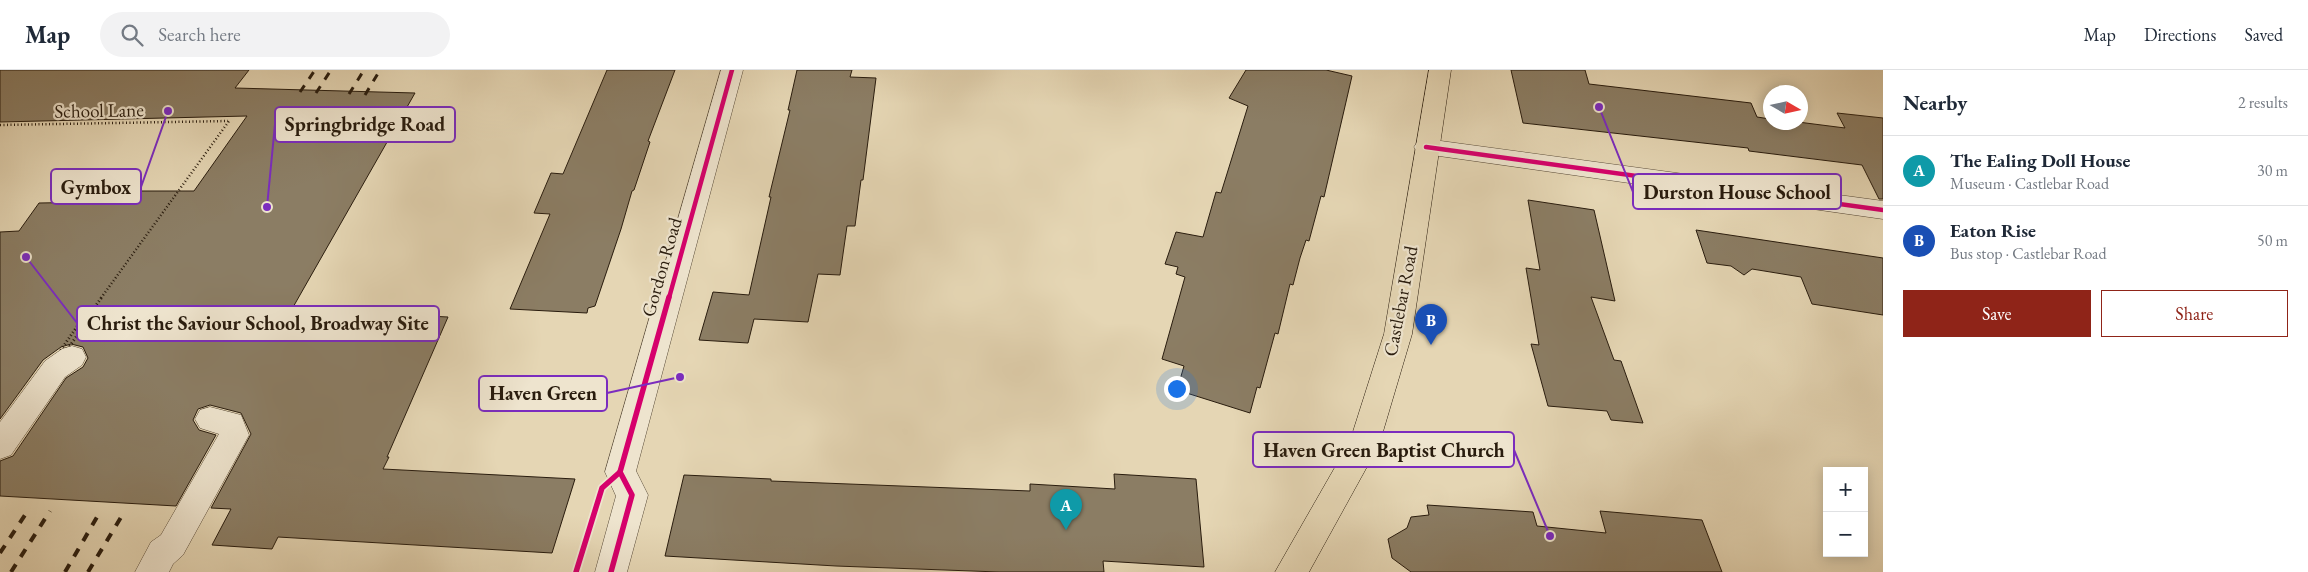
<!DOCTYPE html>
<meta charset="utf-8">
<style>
body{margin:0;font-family:"EB Garamond",serif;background:#f2f2f3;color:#1f2937}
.controls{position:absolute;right:15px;bottom:15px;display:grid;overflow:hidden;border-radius:0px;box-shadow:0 2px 12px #0003}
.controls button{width:45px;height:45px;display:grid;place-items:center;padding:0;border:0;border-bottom:1px solid #e0e1e3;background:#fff;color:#1f2937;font:25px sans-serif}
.compass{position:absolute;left:1763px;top:15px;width:45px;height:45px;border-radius:50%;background:#fff;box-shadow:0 2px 12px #0003;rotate:99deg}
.you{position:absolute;left:1176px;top:318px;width:18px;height:18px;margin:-12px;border:4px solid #fff;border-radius:50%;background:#1a73e8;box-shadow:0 0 0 8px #1a73e833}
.badge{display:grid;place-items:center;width:32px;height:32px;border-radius:50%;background:#8f2418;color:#fff;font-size:16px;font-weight:700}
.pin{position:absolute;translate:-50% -41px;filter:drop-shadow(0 1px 2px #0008)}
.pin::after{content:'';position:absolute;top:26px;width:18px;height:15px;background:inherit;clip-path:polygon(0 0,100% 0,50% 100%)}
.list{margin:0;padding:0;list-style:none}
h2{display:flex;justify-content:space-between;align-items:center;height:65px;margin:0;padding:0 20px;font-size:21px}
h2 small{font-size:16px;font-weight:400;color:#747a83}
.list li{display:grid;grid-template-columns:32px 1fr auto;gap:15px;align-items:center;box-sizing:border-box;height:70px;padding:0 20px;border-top:1px solid #e0e1e3}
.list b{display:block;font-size:19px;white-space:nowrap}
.list p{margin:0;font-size:16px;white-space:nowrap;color:#747a83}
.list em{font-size:16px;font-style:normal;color:#747a83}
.actions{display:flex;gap:10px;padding:15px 20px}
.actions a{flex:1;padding:11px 0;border:1px solid #8f2418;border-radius:0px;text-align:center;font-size:18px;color:#8f2418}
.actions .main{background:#8f2418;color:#fff}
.icon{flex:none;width:28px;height:28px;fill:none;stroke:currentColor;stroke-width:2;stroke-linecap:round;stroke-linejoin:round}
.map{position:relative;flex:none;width:1883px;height:502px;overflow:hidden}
header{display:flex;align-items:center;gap:30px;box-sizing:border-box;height:70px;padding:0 25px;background:#fff;border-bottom:1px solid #e0e1e3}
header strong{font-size:24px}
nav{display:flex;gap:28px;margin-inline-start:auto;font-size:18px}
.search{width:350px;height:45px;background:#f2f2f3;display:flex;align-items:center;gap:12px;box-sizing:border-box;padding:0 18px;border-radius:28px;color:#747a83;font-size:19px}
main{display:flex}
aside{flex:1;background:#fff}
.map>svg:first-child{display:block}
.building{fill:#8b7d64;stroke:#291c0e}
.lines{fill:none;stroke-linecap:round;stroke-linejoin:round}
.minor-casing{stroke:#584a38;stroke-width:1}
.major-casing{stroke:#291c0e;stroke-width:1}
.path-far1{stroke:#291c0e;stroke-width:2.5;stroke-dasharray:1 2.5;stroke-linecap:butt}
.path{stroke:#291c0e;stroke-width:3;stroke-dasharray:1 2.5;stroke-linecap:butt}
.minor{fill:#eee4ce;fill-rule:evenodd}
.major{fill:#e5d6b4;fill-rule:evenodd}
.rail-far1{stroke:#291c0e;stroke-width:3;stroke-dasharray:8 8;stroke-linecap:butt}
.rail{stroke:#291c0e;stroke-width:4;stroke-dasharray:9 9;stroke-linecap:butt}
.cycleway-far1-casing{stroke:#eee4ce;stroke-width:7}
.cycleway-casing{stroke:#eee4ce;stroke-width:9}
.cycleway-far1{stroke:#d6006c;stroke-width:4.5}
.cycleway{stroke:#d6006c;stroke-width:5.5}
.labels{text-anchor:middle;stroke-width:4.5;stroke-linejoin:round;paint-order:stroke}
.street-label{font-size:19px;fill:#291c0e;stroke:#eee4ce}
.leader{fill:none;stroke:#7b2cbf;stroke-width:2}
.callout-dot{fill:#7b2cbf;stroke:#eee4ce;stroke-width:2}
.callout{fill:#eee4ce;stroke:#7b2cbf;stroke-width:2}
.callout-label{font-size:20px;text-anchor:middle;font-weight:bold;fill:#291c0e}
</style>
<header>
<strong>Map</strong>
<div class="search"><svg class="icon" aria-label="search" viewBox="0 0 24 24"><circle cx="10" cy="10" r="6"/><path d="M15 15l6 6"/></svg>Search here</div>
<nav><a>Map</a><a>Directions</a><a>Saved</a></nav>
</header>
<main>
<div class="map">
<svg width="1883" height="502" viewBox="0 0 1883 502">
<rect width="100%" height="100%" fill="#e5d6b4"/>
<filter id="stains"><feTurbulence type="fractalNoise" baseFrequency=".004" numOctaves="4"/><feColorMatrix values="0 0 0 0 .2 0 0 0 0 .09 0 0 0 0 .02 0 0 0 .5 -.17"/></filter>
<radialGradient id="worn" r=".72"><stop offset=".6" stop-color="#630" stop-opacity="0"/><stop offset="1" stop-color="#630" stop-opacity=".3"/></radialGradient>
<g class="building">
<path d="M 0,0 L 249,0 L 235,18 L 415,23 L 292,239 L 448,247 L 387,387 L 389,387 L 383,399 L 575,409 L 552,483 L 278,467 L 272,479 L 212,475 L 231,439 L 211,438 L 251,364 L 241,343 L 210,335 L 198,339 L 193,350 L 199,360 L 216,365 L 176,436 L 0,426 L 0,391 L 13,386 L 66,308 L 83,297 L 88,288 L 83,277 L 71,274 L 61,277 L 43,290 L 0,349 L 0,162 L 19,161 L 39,133 L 99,132 L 107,121 L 194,121 L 247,46 L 0,52 Z"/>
<path d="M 607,0 L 675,0 L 648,71 L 650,72 L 634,120 L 632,121 L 621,159 L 595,236 L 588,238 L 587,243 L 510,239 L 550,144 L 534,143 L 551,103 L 563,104 Z"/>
<path d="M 797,0 L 852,0 L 850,7 L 876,8 L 863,110 L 861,110 L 855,156 L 847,156 L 840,205 L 818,204 L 808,252 L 754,249 L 748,273 L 699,270 L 713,222 L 749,225 L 771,127 L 769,127 L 790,40 L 788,40 Z"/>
<path d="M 1246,0 L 1326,0 L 1352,6 L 1324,127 L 1321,126 L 1309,171 L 1306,170 L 1300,188 L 1293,215 L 1290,214 L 1278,264 L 1275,263 L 1260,318 L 1257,317 L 1250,343 L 1177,320 L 1184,296 L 1162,289 L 1185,207 L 1176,204 L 1178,197 L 1165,194 L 1176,162 L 1203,167 L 1216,122 L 1221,123 L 1248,36 L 1229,28 Z"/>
<path d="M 1511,0 L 1585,0 L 1589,14 L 1751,33 L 1757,47 L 1770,49 L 1770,52 L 1798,52 L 1845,58 L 1837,43 L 1883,48 L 1883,129 L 1879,129 L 1862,95 L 1749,81 L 1748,78 L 1523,53 Z"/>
<path d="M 1528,130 L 1594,140 L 1615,231 L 1591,227 L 1614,290 L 1621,291 L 1643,353 L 1611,350 L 1607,341 L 1548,336 L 1531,274 L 1539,275 L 1526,198 L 1540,200 Z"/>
<path d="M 1696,160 L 1883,188 L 1883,245 L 1812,234 L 1801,207 L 1752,199 L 1744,205 L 1731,196 L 1707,193 Z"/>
<path d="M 1114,404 L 1196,409 L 1204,497 L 1103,491 L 1104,502 L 999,502 L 836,496 L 665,486 L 684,405 L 771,409 L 771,411 L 1030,421 L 1030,414 L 1115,419 Z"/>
<path d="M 1427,435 L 1533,442 L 1537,456 L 1606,463 L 1600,441 L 1702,450 L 1722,502 L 1411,502 L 1392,488 L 1388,469 L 1407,458 L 1411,447 L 1429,445 Z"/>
</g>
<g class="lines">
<defs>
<g id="minor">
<path d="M 721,0 L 743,0 L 636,401 L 648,425 L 627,502 L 595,502 L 616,426 L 605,402 Z"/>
<path d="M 1426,69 L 1883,131 L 1883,149 L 1418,83 L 1414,77 L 1418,71 Z"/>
<path d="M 72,276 L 82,279 L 86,287 L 82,295 L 65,307 L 11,385 L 0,389 L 0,352 L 45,291 L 62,279 Z"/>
<path d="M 210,337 L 241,345 L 249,365 L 183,485 L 173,494 L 169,502 L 135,502 L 151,472 L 161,465 L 219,364 L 200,358 L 195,349 L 200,340 Z"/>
</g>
<path id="major" d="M 1429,0 L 1451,0 L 1412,264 L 1379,375 L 1309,502 L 1275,502 L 1350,371 L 1384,264 Z"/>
</defs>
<use href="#minor" class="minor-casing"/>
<use href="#major" class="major-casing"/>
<g class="path-far1">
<path d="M 0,55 L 228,51"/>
<path d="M 101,228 L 229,51"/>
</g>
<g class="path">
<path d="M 81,251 L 87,252 L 66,281 L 60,281 Z"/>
<path d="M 80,257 L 102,227"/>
</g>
<use href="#minor" class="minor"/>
<use href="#major" class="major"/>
<g class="rail-far1">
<path d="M 300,22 L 315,0"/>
<path d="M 316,23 L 331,0"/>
<path d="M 349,24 L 364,0"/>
<path d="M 365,25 L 380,0"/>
</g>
<g class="rail">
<path d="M 0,483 L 29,439"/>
<path d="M 11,502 L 50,441"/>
<path d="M 65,502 L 100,442"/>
<path d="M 88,502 L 123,444"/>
</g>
<defs>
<g id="cycleway-far1">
<path d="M 1426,77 L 1883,140"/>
<path d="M 669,228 L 732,0"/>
</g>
<g id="cycleway">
<path d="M 576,502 L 602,418 L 620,402 L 669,227"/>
<path d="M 611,502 L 632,425 L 620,402"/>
</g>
</defs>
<use href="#cycleway-far1" class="cycleway-far1-casing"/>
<use href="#cycleway" class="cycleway-casing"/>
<use href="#cycleway-far1" class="cycleway-far1"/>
<use href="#cycleway" class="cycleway"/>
</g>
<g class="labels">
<g class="street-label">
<text transform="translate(99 40) rotate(-1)" y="7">School Lane</text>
<text transform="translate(661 197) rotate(-74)" y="7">Gordon Road</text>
<text transform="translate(1400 231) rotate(-79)" y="7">Castlebar Road</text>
</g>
</g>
<path class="leader" d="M267 137L275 54M168 41L141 117M1599 37L1633 122M26 187L77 253M680 307L607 323M1550 466L1514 380"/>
<g class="callout-dot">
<circle cx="267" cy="137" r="5"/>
<circle cx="168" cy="41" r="5"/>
<circle cx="1599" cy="37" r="5"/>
<circle cx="26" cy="187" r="5"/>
<circle cx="680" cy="307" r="5"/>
<circle cx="1550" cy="466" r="5"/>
</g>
<g class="callout">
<rect x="275" y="37" width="180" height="35" rx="5"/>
<rect x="51" y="99" width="90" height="35" rx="5"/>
<rect x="1633" y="104" width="208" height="35" rx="5"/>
<rect x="77" y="236" width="362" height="35" rx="5"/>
<rect x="479" y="306" width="128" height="35" rx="5"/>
<rect x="1253" y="362" width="261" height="35" rx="5"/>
</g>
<g class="callout-label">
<text x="365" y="61">Springbridge Road</text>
<text x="96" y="124">Gymbox</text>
<text x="1737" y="129">Durston House School</text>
<text x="258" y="260">Christ the Saviour School, Broadway Site</text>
<text x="543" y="330">Haven Green</text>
<text x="1384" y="387">Haven Green Baptist Church</text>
</g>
<rect width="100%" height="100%" filter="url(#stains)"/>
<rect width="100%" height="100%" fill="url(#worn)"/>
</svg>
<div class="controls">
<button>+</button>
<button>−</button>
</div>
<svg class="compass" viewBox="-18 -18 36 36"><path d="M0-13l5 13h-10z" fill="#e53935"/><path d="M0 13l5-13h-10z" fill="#747a83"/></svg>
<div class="you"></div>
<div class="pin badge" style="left:1066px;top:460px;background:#0f9aa8">A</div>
<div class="pin badge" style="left:1431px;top:275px;background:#1a4fb4">B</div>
</div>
<aside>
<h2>Nearby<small>2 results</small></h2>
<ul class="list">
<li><span class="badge" style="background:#0f9aa8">A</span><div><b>The Ealing Doll House</b><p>Museum · Castlebar Road</p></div><em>30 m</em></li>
<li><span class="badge" style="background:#1a4fb4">B</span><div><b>Eaton Rise</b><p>Bus stop · Castlebar Road</p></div><em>50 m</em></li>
</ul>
<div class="actions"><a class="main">Save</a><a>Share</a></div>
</aside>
</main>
